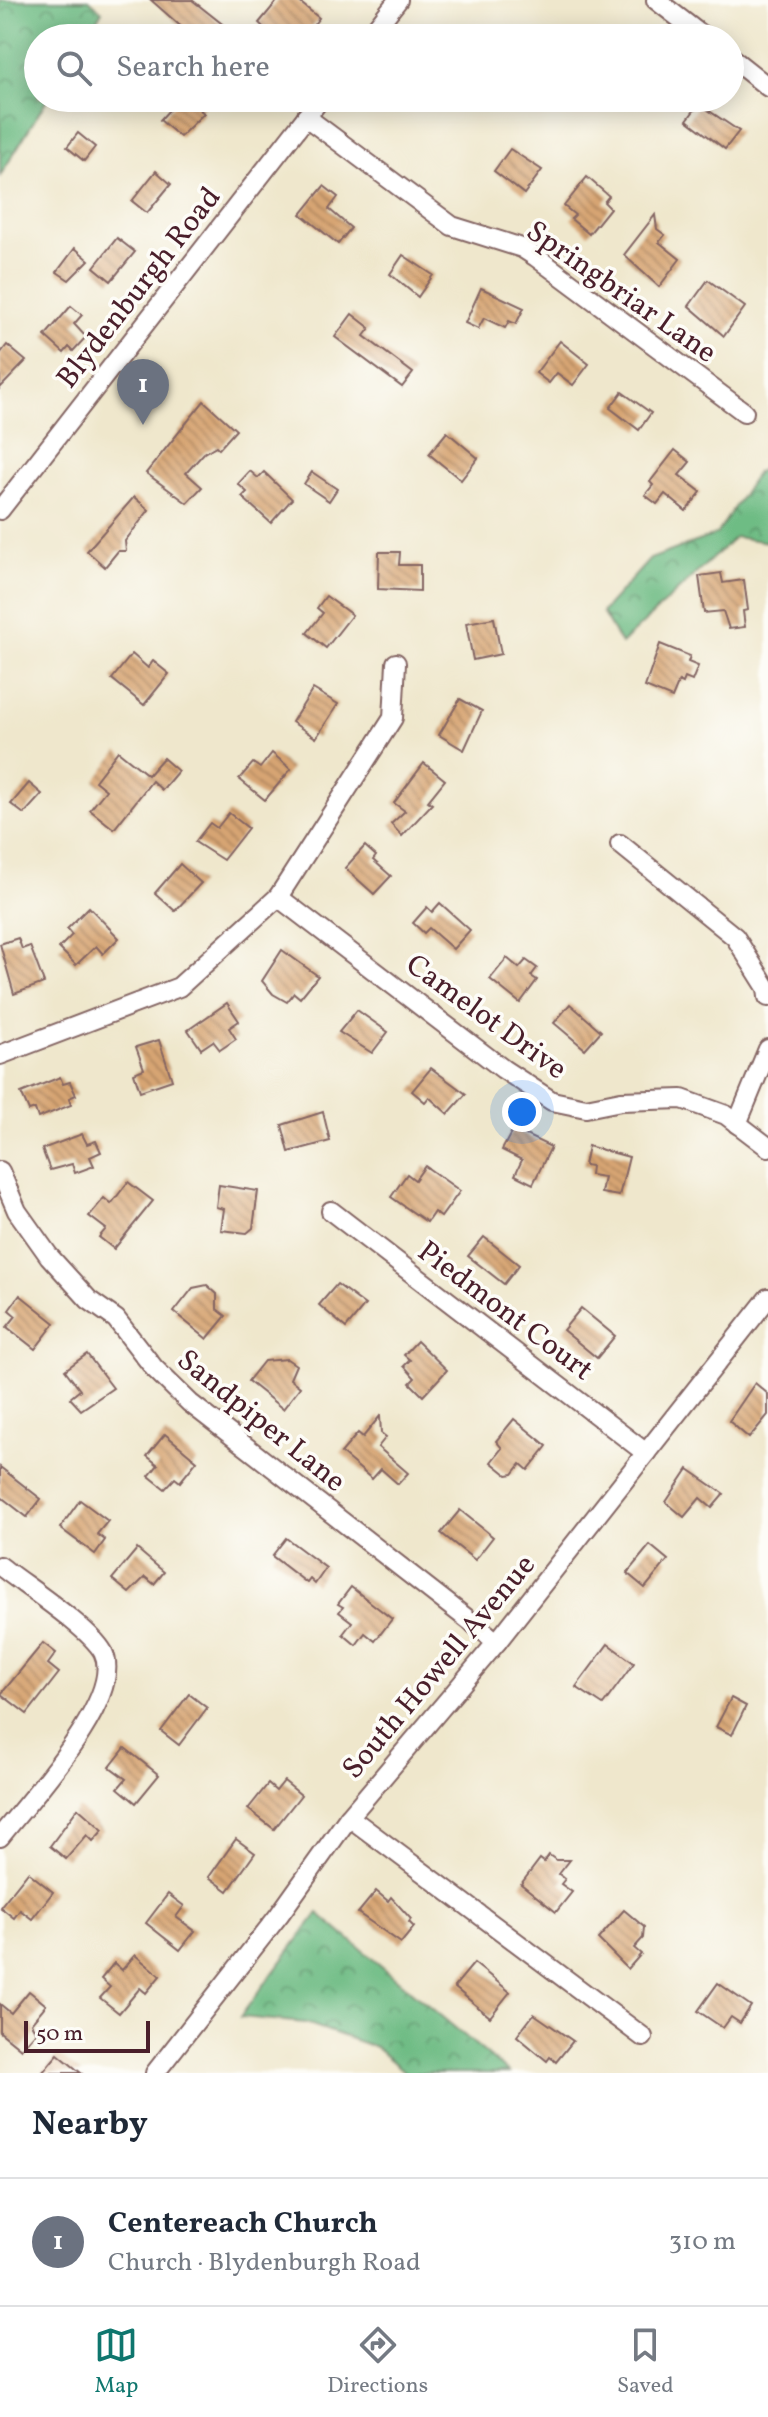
<!DOCTYPE html>
<meta charset="utf-8">
<style>
body{margin:0;font-family:Vollkorn,serif;background:#f6f6f7;color:#1f2937}
.scale{position:absolute;left:24px;bottom:20px;width:126px;box-sizing:border-box;padding-left:8px;border:4px solid #4a1f2b;border-top:0;font-size:22px;line-height:28px;white-space:nowrap;color:#4a1f2b;-webkit-text-stroke:6px #fdfcf7;paint-order:stroke}
.you{position:absolute;left:522px;top:1112px;width:28px;height:28px;margin:-20px;border:6px solid #fff;border-radius:50%;background:#1a73e8;box-shadow:0 0 0 12px #1a73e833}
.badge{display:grid;place-items:center;width:52px;height:52px;border-radius:50%;background:#0f766e;color:#fff;font-size:26px;font-weight:700}
.pin{position:absolute;translate:-50% -66px;filter:drop-shadow(0 2px 4px #0008)}
.pin::after{content:'';position:absolute;top:42px;width:28px;height:24px;background:inherit;clip-path:polygon(0 0,100% 0,50% 100%)}
.list{margin:0;padding:0;list-style:none}
h2{display:flex;justify-content:space-between;align-items:center;height:104px;margin:0;padding:0 32px;font-size:34px}
h2 small{font-size:26px;font-weight:400;color:#747a83}
.list li{display:grid;grid-template-columns:52px 1fr auto;gap:24px;align-items:center;box-sizing:border-box;height:128px;padding:0 32px;border-top:2px solid #e0e1e3}
.list b{display:block;font-size:30px;white-space:nowrap}
.list p{margin:0;font-size:26px;white-space:nowrap;color:#747a83}
.list em{font-size:26px;font-style:normal;color:#747a83}
.icon{flex:none;width:44px;height:44px;fill:none;stroke:currentColor;stroke-width:2;stroke-linecap:round;stroke-linejoin:round}
.map{position:relative;flex:none;width:768px;height:2073px;overflow:hidden}
.search{position:absolute;background:#fff;box-shadow:0 4px 20px #0003;left:24px;right:24px;top:24px;height:88px;display:flex;align-items:center;gap:20px;box-sizing:border-box;padding:0 28px;border-radius:44px;color:#747a83;font-size:30px}
.sheet{height:232px;background:#fff}
nav{display:flex;justify-content:space-around;align-items:center;box-sizing:border-box;height:112px;border-top:2px solid #e0e1e3;background:#fff;font-size:22px;color:#747a83}
nav a{display:grid;justify-items:center;gap:4px}
nav .on{color:#0f766e}
.map>svg:first-child{display:block}
.forest{fill:url(#forest-crowns);stroke:#5c6e58;stroke-width:2}
.building{fill:url(#building-back-hatch)}
.lines{fill:none;stroke-linecap:round;stroke-linejoin:round}
.minor-casing{stroke:#846563;stroke-width:22}
.minor{stroke:#fff;stroke-width:18}
.labels{text-anchor:middle;stroke-width:7;stroke-linejoin:round;paint-order:stroke}
.street-label{font-size:30px;fill:#4a1f2b;stroke:#fdfcf7}
</style>
<div class="map">
<svg width="768" height="2073" viewBox="0 0 768 2073">
<defs>
<pattern id="forest-crowns" width="20" height="18" patternUnits="userSpaceOnUse" patternTransform="scale(2)"><rect width="20" height="18" fill="#6ebc84"/><path d="M2 6a3 3 0 1 1 6 0M12 15a3 3 0 1 1 6 0" fill="none" stroke="#5c986c"/></pattern>
<pattern id="building-back-hatch" width="6" height="6" patternUnits="userSpaceOnUse" patternTransform="scale(2)"><rect width="6" height="6" fill="#d7a573"/><path d="M-1 5l2 2M0 0l6 6M5-1l2 2" fill="none" stroke="#b0865f"/></pattern>
</defs>
<rect width="100%" height="100%" fill="#fdfcf7"/>
<filter id="ink" filterUnits="userSpaceOnUse"><feTurbulence type="fractalNoise" baseFrequency=".0125" numOctaves="2"/><feDisplacementMap in="SourceGraphic" scale="16" xChannelSelector="R" yChannelSelector="G"/><feConvolveMatrix kernelMatrix="1 2 1 2 8 2 1 2 1" color-interpolation-filters="sRGB"/></filter>
<filter id="wash" filterUnits="userSpaceOnUse"><feTurbulence type="fractalNoise" baseFrequency=".006" numOctaves="4" result="noise"/><feDisplacementMap in="SourceGraphic" scale="32" xChannelSelector="R" yChannelSelector="G"/><feGaussianBlur stdDeviation="1.8" result="paint"/><feColorMatrix in="noise" values="0 0 0 0 0 0 0 0 0 0 0 0 0 0 0 0 0 1.4 0 .05"/><feComposite in="paint" operator="in"/></filter>
<g filter="url(#wash)">
<rect width="100%" height="100%" fill="#efe7cc"/>
<g class="forest">
<path d="M 0,0 L 89,0 L 102,11 L 86,38 L 38,38 L 38,98 L 48,98 L 0,176 Z"/>
<path d="M 768,466 L 768,542 L 735,537 L 621,644 L 602,612 L 650,559 L 717,534 L 757,472 Z"/>
<path d="M 318,1913 L 509,2073 L 406,2073 L 375,2047 L 306,2023 L 240,2017 Z"/>
</g>
<g id="blocks">
<g class="building">
<path d="M 151,0 L 192,0 L 240,38 L 194,38 Z"/>
<path d="M 278,0 L 297,0 L 319,18 L 303,38 L 275,38 L 259,23 Z"/>
<path d="M 180,98 L 211,98 L 200,110 L 204,113 L 180,137 L 160,120 Z"/>
<path d="M 699,104 L 739,131 L 725,149 L 687,120 Z"/>
<path d="M 78,133 L 95,147 L 84,161 L 67,147 Z"/>
<path d="M 510,149 L 542,170 L 524,194 L 494,171 Z"/>
<path d="M 156,171 L 171,184 L 147,213 L 132,201 Z"/>
<path d="M 587,177 L 609,196 L 604,202 L 610,208 L 589,234 L 571,219 L 575,215 L 564,206 Z"/>
<path d="M 324,186 L 338,197 L 329,209 L 351,228 L 338,244 L 301,214 Z"/>
<path d="M 655,215 L 657,229 L 665,235 L 659,242 L 680,259 L 659,287 L 624,255 Z"/>
<path d="M 117,238 L 135,252 L 111,281 L 94,267 Z"/>
<path d="M 75,248 L 89,260 L 69,280 L 57,272 Z"/>
<path d="M 403,255 L 433,275 L 418,297 L 390,274 Z"/>
<path d="M 708,280 L 745,307 L 724,336 L 689,306 Z"/>
<path d="M 481,288 L 524,308 L 516,324 L 509,321 L 505,328 L 484,318 L 478,329 L 465,323 Z"/>
<path d="M 71,306 L 82,315 L 74,324 L 86,337 L 73,351 L 69,347 L 64,353 L 45,336 Z"/>
<path d="M 352,314 L 370,328 L 364,336 L 413,373 L 402,387 L 335,337 Z"/>
<path d="M 560,341 L 589,364 L 573,385 L 557,373 L 549,383 L 536,373 Z"/>
<path d="M 7,345 L 26,361 L 0,388 L 0,354 Z"/>
<path d="M 622,392 L 651,413 L 639,430 L 610,408 Z"/>
<path d="M 204,401 L 236,430 L 219,449 L 216,446 L 204,453 L 186,473 L 202,487 L 187,503 L 146,473 Z"/>
<path d="M 447,432 L 478,458 L 461,480 L 429,454 Z"/>
<path d="M 675,450 L 690,462 L 679,475 L 701,492 L 686,511 L 665,494 L 657,504 L 645,495 L 653,485 L 650,482 Z"/>
<path d="M 250,471 L 258,478 L 264,472 L 292,499 L 271,523 L 242,497 L 247,492 L 238,484 Z"/>
<path d="M 312,472 L 337,489 L 329,501 L 304,484 Z"/>
<path d="M 134,497 L 149,510 L 125,541 L 126,551 L 118,551 L 105,567 L 87,551 Z"/>
<path d="M 379,552 L 400,552 L 399,565 L 420,565 L 420,591 L 378,589 Z"/>
<path d="M 721,573 L 723,583 L 744,580 L 748,610 L 743,611 L 745,627 L 729,629 L 723,611 L 704,613 L 699,576 Z"/>
<path d="M 326,596 L 352,615 L 326,648 L 307,633 L 323,613 L 317,608 Z"/>
<path d="M 494,618 L 501,654 L 473,660 L 466,623 Z"/>
<path d="M 660,644 L 690,656 L 688,662 L 698,666 L 692,681 L 685,678 L 683,683 L 679,681 L 672,698 L 645,687 Z"/>
<path d="M 132,654 L 148,668 L 153,661 L 169,674 L 144,705 L 112,679 Z"/>
<path d="M 313,689 L 338,704 L 316,738 L 292,722 Z"/>
<path d="M 460,699 L 482,711 L 464,750 L 439,735 Z"/>
<path d="M 118,751 L 148,775 L 163,758 L 178,771 L 162,790 L 152,781 L 114,829 L 90,810 L 106,790 L 95,781 Z"/>
<path d="M 272,753 L 291,769 L 265,800 L 239,779 L 253,763 L 260,768 Z"/>
<path d="M 424,763 L 445,780 L 428,801 L 432,804 L 402,836 L 391,824 L 405,811 L 394,803 Z"/>
<path d="M 29,783 L 42,794 L 24,814 L 11,804 Z"/>
<path d="M 229,813 L 248,828 L 223,860 L 195,842 L 210,823 L 217,828 Z"/>
<path d="M 365,846 L 376,856 L 373,860 L 391,876 L 374,894 L 345,868 Z"/>
<path d="M 180,864 L 201,883 L 175,911 L 155,893 Z"/>
<path d="M 440,903 L 470,930 L 453,949 L 429,928 L 424,933 L 413,923 L 427,907 L 432,912 Z"/>
<path d="M 89,907 L 119,938 L 103,954 L 96,946 L 76,965 L 59,948 L 72,935 L 67,929 Z"/>
<path d="M 18,938 L 22,949 L 30,946 L 44,983 L 14,994 L 0,944 Z"/>
<path d="M 282,950 L 318,976 L 300,998 L 294,993 L 287,1002 L 273,994 L 262,981 Z"/>
<path d="M 507,958 L 519,968 L 526,960 L 537,968 L 531,976 L 537,980 L 520,1003 L 490,979 Z"/>
<path d="M 227,1003 L 239,1021 L 229,1028 L 236,1039 L 220,1050 L 213,1041 L 201,1049 L 188,1030 Z"/>
<path d="M 570,1004 L 601,1031 L 585,1049 L 554,1023 Z"/>
<path d="M 357,1010 L 388,1032 L 372,1053 L 339,1032 Z"/>
<path d="M 159,1040 L 172,1080 L 140,1091 L 134,1073 L 144,1069 L 136,1047 Z"/>
<path d="M 431,1068 L 466,1094 L 448,1114 L 429,1097 L 425,1102 L 412,1091 Z"/>
<path d="M 60,1077 L 63,1084 L 70,1082 L 76,1095 L 69,1098 L 71,1105 L 38,1118 L 35,1109 L 29,1111 L 21,1093 Z"/>
<path d="M 323,1112 L 330,1141 L 289,1152 L 282,1125 Z"/>
<path d="M 513,1129 L 551,1147 L 533,1184 L 515,1175 L 522,1160 L 502,1150 Z"/>
<path d="M 82,1134 L 87,1144 L 96,1141 L 101,1152 L 90,1157 L 94,1166 L 75,1173 L 72,1164 L 50,1170 L 42,1149 Z"/>
<path d="M 588,1146 L 629,1157 L 619,1196 L 601,1193 L 604,1177 L 590,1175 L 591,1166 L 584,1165 Z"/>
<path d="M 425,1166 L 460,1191 L 441,1217 L 434,1212 L 427,1222 L 391,1197 L 407,1174 L 415,1180 Z"/>
<path d="M 128,1182 L 153,1201 L 114,1249 L 99,1237 L 106,1229 L 89,1216 L 104,1198 L 111,1204 Z"/>
<path d="M 219,1185 L 258,1191 L 253,1228 L 247,1233 L 221,1230 L 224,1209 L 216,1207 Z"/>
<path d="M 484,1237 L 519,1265 L 504,1284 L 468,1256 Z"/>
<path d="M 337,1284 L 365,1305 L 346,1328 L 319,1305 Z"/>
<path d="M 207,1285 L 217,1294 L 217,1309 L 226,1316 L 207,1339 L 174,1312 L 193,1288 Z"/>
<path d="M 20,1295 L 55,1323 L 35,1349 L 7,1327 L 16,1316 L 9,1310 Z"/>
<path d="M 581,1308 L 615,1336 L 597,1358 L 563,1330 Z"/>
<path d="M 417,1341 L 447,1370 L 423,1396 L 410,1383 L 415,1378 L 404,1366 L 410,1360 L 404,1355 Z"/>
<path d="M 87,1354 L 113,1388 L 81,1410 L 70,1398 L 80,1390 L 65,1370 Z"/>
<path d="M 287,1359 L 296,1365 L 290,1379 L 300,1387 L 283,1409 L 248,1381 L 264,1361 Z"/>
<path d="M 755,1383 L 768,1394 L 768,1415 L 749,1438 L 729,1421 Z"/>
<path d="M 380,1416 L 381,1433 L 386,1437 L 378,1447 L 408,1473 L 398,1484 L 381,1469 L 372,1479 L 341,1453 L 358,1433 L 363,1437 Z"/>
<path d="M 514,1419 L 547,1446 L 528,1470 L 521,1464 L 513,1474 L 507,1475 L 491,1462 L 502,1448 L 496,1441 Z"/>
<path d="M 165,1434 L 197,1461 L 180,1482 L 175,1478 L 165,1489 L 149,1476 L 158,1465 L 147,1456 Z"/>
<path d="M 0,1467 L 41,1499 L 27,1517 L 0,1496 Z"/>
<path d="M 688,1469 L 724,1494 L 712,1508 L 700,1498 L 684,1517 L 666,1502 Z"/>
<path d="M 80,1500 L 108,1521 L 97,1534 L 105,1540 L 95,1554 L 60,1528 Z"/>
<path d="M 460,1510 L 493,1537 L 475,1560 L 441,1533 Z"/>
<path d="M 286,1538 L 326,1568 L 315,1584 L 310,1579 L 307,1583 L 272,1556 Z"/>
<path d="M 650,1545 L 668,1560 L 645,1588 L 627,1573 Z"/>
<path d="M 137,1549 L 164,1572 L 154,1584 L 145,1577 L 129,1593 L 112,1579 Z"/>
<path d="M 351,1587 L 392,1619 L 375,1641 L 365,1633 L 356,1645 L 343,1634 L 352,1622 L 339,1612 L 343,1607 L 338,1604 Z"/>
<path d="M 43,1643 L 56,1653 L 48,1664 L 59,1673 L 27,1714 L 1,1694 Z"/>
<path d="M 608,1644 L 634,1663 L 603,1705 L 576,1687 Z"/>
<path d="M 189,1694 L 207,1708 L 179,1745 L 161,1731 Z"/>
<path d="M 731,1698 L 746,1706 L 732,1735 L 716,1727 Z"/>
<path d="M 125,1748 L 159,1775 L 136,1803 L 118,1788 L 126,1779 L 110,1767 Z"/>
<path d="M 284,1781 L 301,1795 L 274,1829 L 248,1809 L 268,1784 L 276,1791 Z"/>
<path d="M 78,1808 L 103,1830 L 93,1841 L 87,1835 L 66,1859 L 50,1846 Z"/>
<path d="M 236,1839 L 255,1853 L 228,1891 L 209,1877 Z"/>
<path d="M 549,1855 L 556,1860 L 570,1860 L 559,1874 L 565,1879 L 561,1884 L 572,1892 L 556,1912 L 521,1884 L 540,1859 L 544,1862 Z"/>
<path d="M 28,1872 L 53,1892 L 32,1919 L 20,1910 L 14,1918 L 0,1907 Z"/>
<path d="M 376,1891 L 388,1901 L 391,1897 L 411,1919 L 409,1922 L 414,1927 L 401,1943 L 358,1913 Z"/>
<path d="M 168,1894 L 184,1906 L 176,1917 L 195,1931 L 180,1950 L 146,1923 Z"/>
<path d="M 624,1910 L 644,1927 L 643,1938 L 634,1948 L 641,1954 L 628,1969 L 598,1939 Z"/>
<path d="M 135,1955 L 160,1976 L 146,1993 L 140,1988 L 119,2013 L 100,1998 L 110,1987 L 101,1979 L 114,1963 L 122,1970 Z"/>
<path d="M 474,1963 L 510,1992 L 490,2017 L 454,1987 Z"/>
<path d="M 718,1983 L 751,2006 L 740,2023 L 731,2017 L 723,2028 L 698,2011 Z"/>
<path d="M 29,1991 L 46,2005 L 31,2023 L 36,2032 L 21,2049 L 0,2032 L 0,2004 L 11,2013 Z"/>
<path d="M 534,2014 L 573,2041 L 556,2062 L 550,2057 L 547,2061 L 517,2036 Z"/>
<path d="M 58,2054 L 81,2073 L 42,2073 Z"/>
</g>
</g>
</g>
<g filter="url(#ink)">
<use href="#blocks" fill-opacity="0" stroke="#846563" stroke-width="2"/>
<g class="lines">
<defs>
<g id="minor">
<path d="M 656,0 L 705,38"/>
<path d="M 368,38 L 398,0"/>
<path d="M 730,57 L 768,87"/>
<path d="M 306,117 L 452,226 L 522,248 L 536,257 L 744,412"/>
<path d="M 0,510 L 321,98"/>
<path d="M 620,844 L 735,937 L 767,988 L 768,997"/>
<path d="M 278,897 L 503,1069 L 552,1101 L 586,1108 L 621,1101 L 682,1099 L 726,1115 L 768,1147"/>
<path d="M 0,1055 L 179,987 L 278,897 L 393,718 L 396,663"/>
<path d="M 737,1124 L 768,1049"/>
<path d="M 0,1171 L 17,1211 L 49,1256 L 89,1300 L 116,1319 L 154,1368 L 190,1403 L 497,1642"/>
<path d="M 331,1211 L 646,1453"/>
<path d="M 0,1566 C 24,1585 90,1628 103,1652 C 126,1697 28,1801 0,1837"/>
<path d="M 349,1817 L 643,2037"/>
<path d="M 155,2073 L 279,1915 L 349,1817 L 497,1642 L 768,1298"/>
</g>
</defs>
<use href="#minor" class="minor-casing"/>
<use href="#minor" class="minor"/>
</g>
</g>
<g class="labels">
<g class="street-label">
<text transform="translate(138 287) rotate(-52)" y="10">Blydenburgh Road</text>
<text transform="translate(622 291) rotate(35)" y="10">Springbriar Lane</text>
<text transform="translate(487 1016) rotate(36)" y="10">Camelot Drive</text>
<text transform="translate(506 1310) rotate(37)" y="10">Piedmont Court</text>
<text transform="translate(262 1420) rotate(39)" y="10">Sandpiper Lane</text>
<text transform="translate(438 1666) rotate(-50)" y="10">South Howell Avenue</text>
</g>
</g>
</svg>
<div class="scale">50 m</div>
<div class="you"></div>
<div class="pin badge" style="left:143px;top:425px;background:#6b7280">1</div>
<div class="search"><svg class="icon" aria-label="search" viewBox="0 0 24 24"><circle cx="10" cy="10" r="6"/><path d="M15 15l6 6"/></svg>Search here</div>
</div>
<section class="sheet">
<h2>Nearby<small></small></h2>
<ul class="list">
<li><span class="badge" style="background:#6b7280">1</span><div><b>Centereach Church</b><p>Church · Blydenburgh Road</p></div><em>310 m</em></li>
</ul>
</section>
<nav>
<a class="on"><svg class="icon" aria-label="map" viewBox="0 0 24 24"><path d="M3 6l6-2 6 2 6-2v14l-6 2-6-2-6 2zM9 4v14M15 6v14"/></svg>Map</a>
<a><svg class="icon" aria-label="directions" viewBox="0 0 24 24"><path d="M12 3l9 9-9 9-9-9zM9 14v-3h6M13 9l2 2-2 2"/></svg>Directions</a>
<a><svg class="icon" aria-label="saved" viewBox="0 0 24 24"><path d="M7 4h10v16l-5-4-5 4z"/></svg>Saved</a>
</nav>
